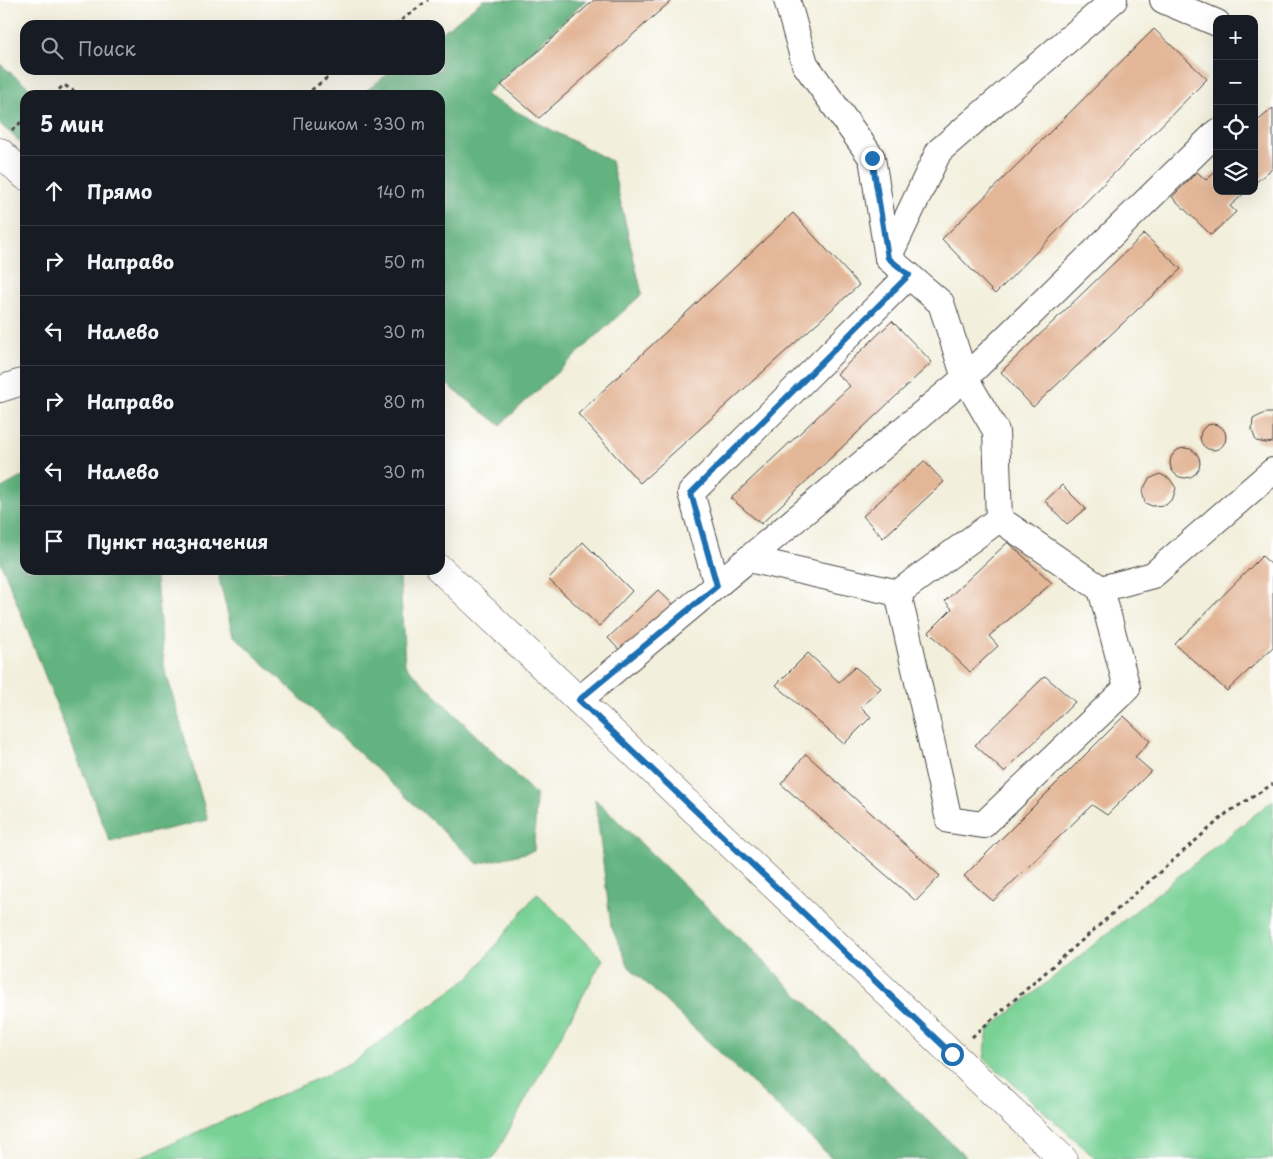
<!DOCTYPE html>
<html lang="ru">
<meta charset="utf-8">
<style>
body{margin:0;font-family:"Playpen Sans",sans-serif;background:#242831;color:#f1f3f6}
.controls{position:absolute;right:15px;top:15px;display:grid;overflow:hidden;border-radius:10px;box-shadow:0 5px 20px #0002}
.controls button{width:45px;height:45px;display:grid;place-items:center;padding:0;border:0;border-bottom:1px solid #363941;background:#171b24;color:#f1f3f6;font:25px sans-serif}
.stop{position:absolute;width:15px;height:15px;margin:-11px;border:4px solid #1f6fb2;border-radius:50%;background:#fff}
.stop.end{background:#1f6fb2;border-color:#fff;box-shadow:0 1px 5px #0008}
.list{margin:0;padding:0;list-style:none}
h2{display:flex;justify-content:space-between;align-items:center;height:65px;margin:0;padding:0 20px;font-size:21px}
h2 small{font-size:16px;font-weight:400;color:#9ea1a6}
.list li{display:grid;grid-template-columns:32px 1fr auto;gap:15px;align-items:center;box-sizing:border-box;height:70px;padding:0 20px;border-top:1px solid #363941}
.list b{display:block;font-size:19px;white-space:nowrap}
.list em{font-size:16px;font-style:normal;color:#9ea1a6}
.icon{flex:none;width:28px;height:28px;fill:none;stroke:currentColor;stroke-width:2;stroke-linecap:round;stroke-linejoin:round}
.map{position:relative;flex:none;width:1273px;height:1159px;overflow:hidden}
.search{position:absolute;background:#171b24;box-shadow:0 5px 20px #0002;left:20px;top:20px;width:425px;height:55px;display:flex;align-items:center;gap:12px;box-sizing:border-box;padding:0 18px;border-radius:15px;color:#9ea1a6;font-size:19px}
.panel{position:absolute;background:#171b24;box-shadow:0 5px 20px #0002;left:20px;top:90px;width:425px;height:485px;border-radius:15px}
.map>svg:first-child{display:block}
.green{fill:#79d196;stroke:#527e60}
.forest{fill:#62b37f;stroke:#466f55}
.building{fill:#e3b697}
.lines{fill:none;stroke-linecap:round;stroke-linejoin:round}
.minor-casing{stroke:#494846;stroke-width:28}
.major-casing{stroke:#494846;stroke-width:29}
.path{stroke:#494846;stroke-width:3;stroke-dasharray:4 4;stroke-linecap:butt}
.minor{stroke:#fff;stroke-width:26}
.major{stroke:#fff;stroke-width:28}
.route{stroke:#1f6fb2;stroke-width:6}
</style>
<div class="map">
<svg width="1273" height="1159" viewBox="0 0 1273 1159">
<rect width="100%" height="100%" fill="#fff"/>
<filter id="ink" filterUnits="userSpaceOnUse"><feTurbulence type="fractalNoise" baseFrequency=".02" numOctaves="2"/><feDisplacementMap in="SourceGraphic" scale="10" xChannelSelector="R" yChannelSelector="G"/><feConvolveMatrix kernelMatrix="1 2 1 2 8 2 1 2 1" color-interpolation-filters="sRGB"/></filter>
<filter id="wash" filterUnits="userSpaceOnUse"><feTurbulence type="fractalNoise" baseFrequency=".0096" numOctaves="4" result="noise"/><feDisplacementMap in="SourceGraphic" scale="20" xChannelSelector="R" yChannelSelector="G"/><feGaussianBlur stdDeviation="1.12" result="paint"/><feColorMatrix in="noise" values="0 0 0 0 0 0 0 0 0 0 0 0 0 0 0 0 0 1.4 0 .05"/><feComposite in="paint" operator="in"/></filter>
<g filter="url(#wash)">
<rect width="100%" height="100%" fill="#f2efdc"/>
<g class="green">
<path d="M 1273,800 L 1273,1159 L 1096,1159 L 1007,1078 L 984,1059 L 988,1030 Z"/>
<path d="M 537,893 L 603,959 L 493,1159 L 137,1159 L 348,1065 L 471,976 Z"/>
</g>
<g class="forest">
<path d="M 483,0 L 586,0 L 485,95 L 611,161 L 642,294 L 500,425 L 440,379 L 440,95 L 361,95 L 393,70 L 440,70 L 440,34 Z"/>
<path d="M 0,64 L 38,95 L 25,95 L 25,146 L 0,124 Z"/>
<path d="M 25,475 L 25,570 L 155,570 L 164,665 L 208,820 L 110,842 L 0,560 L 0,489 Z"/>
<path d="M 217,570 L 391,570 L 400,578 L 405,665 L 536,795 L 534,851 L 478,864 L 233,635 Z"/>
<path d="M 595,799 L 968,1159 L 833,1159 L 629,967 L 611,926 Z"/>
</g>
<g id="blocks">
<g class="building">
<path d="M 594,0 L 672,0 L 539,118 L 501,85 Z"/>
<path d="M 1154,29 L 1207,79 L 995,294 L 942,239 Z"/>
<path d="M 1273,108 L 1273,168 L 1254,184 L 1254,140 L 1258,136 L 1254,131 L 1254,124 Z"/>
<path d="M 1217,171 L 1217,191 L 1247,191 L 1230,206 L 1236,212 L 1211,235 L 1172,197 L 1197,172 L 1206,180 Z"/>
<path d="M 793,213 L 859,285 L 640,483 L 578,414 Z"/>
<path d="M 1144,234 L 1181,269 L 1033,407 L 1001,372 Z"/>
<path d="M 892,321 L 932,362 L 761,524 L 731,498 L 850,386 L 837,374 Z"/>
<path d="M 1265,413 L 1273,413 L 1273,442 L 1266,443 L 1256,441 L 1252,430 L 1253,419 Z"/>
<circle cx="1213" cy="437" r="13"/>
<circle cx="1185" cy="463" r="15"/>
<path d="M 924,461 L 944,482 L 883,538 L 863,516 Z"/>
<path d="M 1160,474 L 1170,479 L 1176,488 L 1173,498 L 1166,505 L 1152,506 L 1145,503 L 1142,491 L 1149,479 Z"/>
<path d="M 1062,485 L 1086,509 L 1067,524 L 1045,501 Z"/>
<path d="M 583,542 L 632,591 L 599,626 L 548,579 Z"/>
<path d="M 1008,542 L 1052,583 L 989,636 L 998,646 L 970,672 L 929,632 L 952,609 L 945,601 Z"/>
<path d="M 1262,556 L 1273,566 L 1273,647 L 1227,691 L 1175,644 Z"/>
<path d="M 658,590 L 679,610 L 626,657 L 608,638 Z"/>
<path d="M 808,653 L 839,682 L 855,667 L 881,688 L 861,707 L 871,717 L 844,744 L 776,685 Z"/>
<path d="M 1045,676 L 1075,702 L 1004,772 L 975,745 Z"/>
<path d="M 1124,716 L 1150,741 L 1135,757 L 1151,771 L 1107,815 L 1092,805 L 993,901 L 964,876 Z"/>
<path d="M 806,754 L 940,876 L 916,901 L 781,784 Z"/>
</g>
</g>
</g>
<g filter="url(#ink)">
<use href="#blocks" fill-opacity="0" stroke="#494846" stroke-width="1"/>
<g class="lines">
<defs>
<g id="minor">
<path d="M 1163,0 L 1217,23"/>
<path d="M 888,258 L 939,151 L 1114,0"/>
<path d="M 0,389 L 25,381"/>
<path d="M 999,519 L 996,431 L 965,378 L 1217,132"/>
<path d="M 749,559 L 898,593 L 949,820 L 983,825 L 1127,688 L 1101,589"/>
<path d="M 717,585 L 691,493 L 909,275"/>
<path d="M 898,593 L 999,519 L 1101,589 L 1153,575 L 1273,471"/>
<path d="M 579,700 L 965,378 L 941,303 L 888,258 L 872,158 L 805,64 L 787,0"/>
</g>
<g id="major">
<path d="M 0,152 L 25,176"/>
<path d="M 440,569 L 1063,1159"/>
</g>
</defs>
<use href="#minor" class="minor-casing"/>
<use href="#major" class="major-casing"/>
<g class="path">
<path d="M 395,25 L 428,0"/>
<path d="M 53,95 L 64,85 L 80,95"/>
<path d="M 305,95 L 337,70"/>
<path d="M 12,130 L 25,119"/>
<path d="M 972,1037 L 1227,813 L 1273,784"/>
</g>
<use href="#minor" class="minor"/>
<use href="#major" class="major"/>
</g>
</g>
<g class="lines" filter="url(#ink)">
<path class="route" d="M 872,158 L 888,258 L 909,275 L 691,493 L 717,586 L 579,700 L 952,1054"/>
</g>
</svg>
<div class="controls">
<button>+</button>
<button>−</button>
<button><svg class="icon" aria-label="locate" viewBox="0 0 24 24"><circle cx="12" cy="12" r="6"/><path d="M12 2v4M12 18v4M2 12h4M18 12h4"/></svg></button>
<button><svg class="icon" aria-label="layers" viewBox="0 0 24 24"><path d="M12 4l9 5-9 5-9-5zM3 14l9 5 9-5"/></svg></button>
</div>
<div class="stop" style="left:952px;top:1054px"></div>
<div class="stop end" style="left:872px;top:158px"></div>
<div class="search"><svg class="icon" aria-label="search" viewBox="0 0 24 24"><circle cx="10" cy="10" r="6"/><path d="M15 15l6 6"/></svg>Поиск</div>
<section class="panel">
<h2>5 мин<small>Пешком · 330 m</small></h2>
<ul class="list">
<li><svg class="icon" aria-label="ahead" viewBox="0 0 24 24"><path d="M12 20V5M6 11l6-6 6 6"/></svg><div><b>Прямо</b></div><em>140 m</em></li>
<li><svg class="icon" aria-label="right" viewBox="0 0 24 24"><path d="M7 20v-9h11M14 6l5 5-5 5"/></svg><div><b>Направо</b></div><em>50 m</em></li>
<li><svg class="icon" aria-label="left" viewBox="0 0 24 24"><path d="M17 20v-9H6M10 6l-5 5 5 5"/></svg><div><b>Налево</b></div><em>30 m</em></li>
<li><svg class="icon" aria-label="right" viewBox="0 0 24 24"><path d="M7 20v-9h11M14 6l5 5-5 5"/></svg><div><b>Направо</b></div><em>80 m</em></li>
<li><svg class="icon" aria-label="left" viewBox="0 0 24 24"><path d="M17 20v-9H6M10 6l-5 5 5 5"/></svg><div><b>Налево</b></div><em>30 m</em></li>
<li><svg class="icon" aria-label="arrive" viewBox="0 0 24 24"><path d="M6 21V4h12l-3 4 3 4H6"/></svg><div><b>Пункт назначения</b></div></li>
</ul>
</section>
</div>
